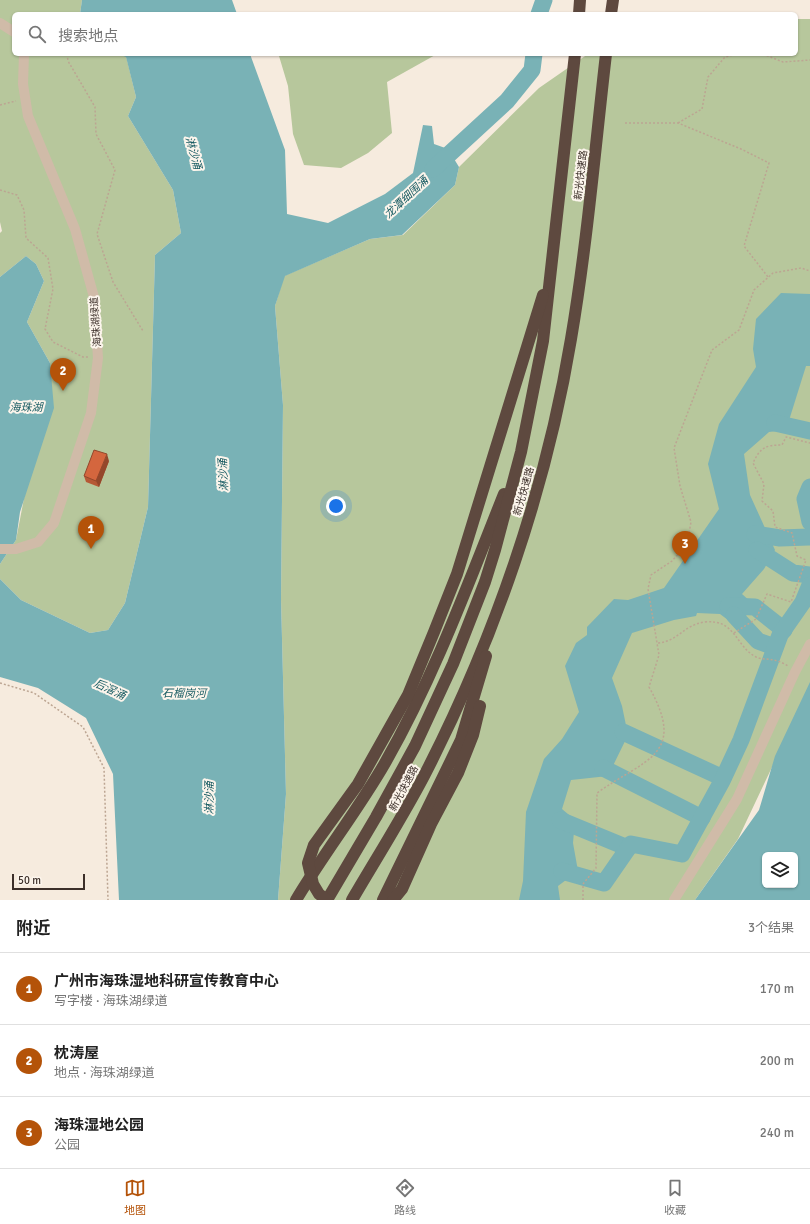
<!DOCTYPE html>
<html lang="zh">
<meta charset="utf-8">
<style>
body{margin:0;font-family:Signika,"Noto Sans SC",sans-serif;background:#f2f2f2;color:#222}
.controls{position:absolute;right:12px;bottom:12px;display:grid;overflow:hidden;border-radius:6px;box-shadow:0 1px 3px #0004}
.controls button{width:36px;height:36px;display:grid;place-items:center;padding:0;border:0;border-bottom:1px solid #e0e0e0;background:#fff;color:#222;font:20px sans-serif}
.scale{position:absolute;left:12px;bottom:10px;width:73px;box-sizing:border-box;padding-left:4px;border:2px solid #3c2f29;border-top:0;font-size:11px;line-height:14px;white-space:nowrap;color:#3c2f29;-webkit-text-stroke:3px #fcf5ec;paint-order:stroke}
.you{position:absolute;left:336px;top:506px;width:14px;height:14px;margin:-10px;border:3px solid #fff;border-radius:50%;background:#1a73e8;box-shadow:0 0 0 6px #1a73e833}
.badge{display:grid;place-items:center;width:26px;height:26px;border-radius:50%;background:#b45309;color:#fff;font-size:13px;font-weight:700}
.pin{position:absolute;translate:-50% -33px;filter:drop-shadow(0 1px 2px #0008)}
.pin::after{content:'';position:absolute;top:21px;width:14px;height:12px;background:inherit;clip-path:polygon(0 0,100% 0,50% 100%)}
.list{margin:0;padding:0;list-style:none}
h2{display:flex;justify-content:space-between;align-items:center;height:52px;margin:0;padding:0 16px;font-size:17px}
h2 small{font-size:13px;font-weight:400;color:#767676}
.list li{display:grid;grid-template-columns:26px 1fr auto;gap:12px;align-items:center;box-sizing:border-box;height:72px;padding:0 16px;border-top:1px solid #e0e0e0}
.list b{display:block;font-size:15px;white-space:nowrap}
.list p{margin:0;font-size:13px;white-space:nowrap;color:#767676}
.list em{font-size:13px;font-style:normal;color:#767676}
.icon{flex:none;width:22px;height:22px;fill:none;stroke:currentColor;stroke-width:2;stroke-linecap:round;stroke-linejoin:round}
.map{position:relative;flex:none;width:810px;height:900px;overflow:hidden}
.search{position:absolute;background:#fff;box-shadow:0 1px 3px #0004;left:12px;right:12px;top:12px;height:44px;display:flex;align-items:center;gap:10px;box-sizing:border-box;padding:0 14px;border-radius:6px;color:#767676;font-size:15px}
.sheet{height:268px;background:#fff}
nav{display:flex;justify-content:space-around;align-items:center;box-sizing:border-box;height:56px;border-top:1px solid #e0e0e0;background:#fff;font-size:11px;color:#767676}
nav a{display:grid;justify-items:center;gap:2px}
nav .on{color:#b45309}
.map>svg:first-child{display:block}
.green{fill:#b7c79c}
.water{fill:#79b2b6;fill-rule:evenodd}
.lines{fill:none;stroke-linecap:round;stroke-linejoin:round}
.river{stroke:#79b2b6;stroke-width:17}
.path{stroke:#bca592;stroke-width:1.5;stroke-dasharray:2 2;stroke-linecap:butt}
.minor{stroke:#d0bba8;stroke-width:10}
.highway{stroke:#5e493f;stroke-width:12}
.wall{fill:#b65835}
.shaded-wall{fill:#94472b}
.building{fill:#d4663e;stroke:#94472b}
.labels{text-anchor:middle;stroke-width:4;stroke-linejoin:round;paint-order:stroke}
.street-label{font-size:10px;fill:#3c2f29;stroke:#fcf5ec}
.water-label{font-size:11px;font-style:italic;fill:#195c63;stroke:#fcf5ec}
</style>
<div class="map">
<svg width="810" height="900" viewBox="0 0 810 900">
<rect width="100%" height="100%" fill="#f6ebde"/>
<g class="green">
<path d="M 0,0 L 82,0 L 80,14 L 14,14 L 14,54 L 119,54 L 126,56 L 136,97 L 128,116 L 173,190 L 181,233 L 155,255 L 148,507 L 125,603 L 108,630 L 90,633 L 21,600 L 0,579 L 0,564 L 16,540 L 50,363 L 27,322 L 44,281 L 36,264 L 26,256 L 0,277 L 0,233 L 2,231 L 0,222 Z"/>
<path d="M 649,12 L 697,14 L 645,14 Z"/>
<path d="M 796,19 L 810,19 L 810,687 L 738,839 L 695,900 L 278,900 L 286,794 L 281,599 L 283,405 L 275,306 L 284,276 L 370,239 L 403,235 L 455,185 L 459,167 L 539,88 L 588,54 L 796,54 Z"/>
<path d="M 281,54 L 437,54 L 387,82 L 392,133 L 368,153 L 341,168 L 304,165 L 293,134 L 288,86 L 279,56 Z"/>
</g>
<g class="water">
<path d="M 82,0 L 232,0 L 237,14 L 80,14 Z"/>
<path d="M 119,54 L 250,54 L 285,150 L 287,214 L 328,223 L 385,194 L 413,173 L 423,125 L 432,126 L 434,144 L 448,149 L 459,167 L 455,185 L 402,235 L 370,239 L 285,276 L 275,306 L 283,405 L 281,599 L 286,794 L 278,900 L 119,900 L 113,774 L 86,718 L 38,688 L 0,677 L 0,579 L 21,600 L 90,633 L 108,630 L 125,603 L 148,507 L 155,255 L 181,233 L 173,190 L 128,116 L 136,97 L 126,57 Z"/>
<path d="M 26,256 L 36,264 L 44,281 L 27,322 L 50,363 L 54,408 L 20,512 L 16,540 L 0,564 L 0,277 Z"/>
<path d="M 781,293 L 810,294 L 810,366 L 806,366 L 786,430 L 769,432 L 744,454 L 750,495 L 775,550 L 764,569 L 742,594 L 752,603 L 740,629 L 720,614 L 697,613 L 696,616 L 674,620 L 632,633 L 612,678 L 622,706 L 628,735 L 608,776 L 571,780 L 562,809 L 575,820 L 573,843 L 578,871 L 558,886 L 560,900 L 519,900 L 523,881 L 526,812 L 544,759 L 562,739 L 579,712 L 565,666 L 576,643 L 587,635 L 587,627 L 614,599 L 628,600 L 664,588 L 719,509 L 708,464 L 719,424 L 756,367 L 753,349 L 756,319 Z"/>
<path d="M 810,682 L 810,900 L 695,900 L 759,810 L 775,756 ZM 765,855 L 795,855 L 795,885 L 765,885 Z"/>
</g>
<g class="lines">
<g class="river">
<path d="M 539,14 L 544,0"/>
<path d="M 433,169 L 507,101 L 532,70 L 534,54"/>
<path d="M 775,423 L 810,431"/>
<path d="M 810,487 L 805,499 L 810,522"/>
<path d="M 755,534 L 780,538 L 809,537"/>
<path d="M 757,550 L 793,573 L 810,575"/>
<path d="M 728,606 L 755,607 L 784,630"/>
<path d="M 734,615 L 758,641 L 775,647"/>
<path d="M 623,732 L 723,778"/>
<path d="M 603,768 L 702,818"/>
<path d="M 560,820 L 628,848"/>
<path d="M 562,871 L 604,883 L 631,844 L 682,854 L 722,781 L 741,740 L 780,635 L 803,602 L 810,585"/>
</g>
<g class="path">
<path d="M 67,54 L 68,61 L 95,107 L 96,134 L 115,170 L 97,234 L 113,282 L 143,331"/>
<path d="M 763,54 L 783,62 L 810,60"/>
<path d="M 0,105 L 16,101"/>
<path d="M 625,123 L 678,123 L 741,149 L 769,163 L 744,246 L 768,277"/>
<path d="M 678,123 L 702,109 L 708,77 L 725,57 L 737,54"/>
<path d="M 0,190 L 17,195 L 24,210 L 26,238 L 48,258 L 53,289 L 45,329 L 53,342 L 83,357 L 88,357"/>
<path d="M 734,633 L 756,619 L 767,594 L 791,602 L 806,560 L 797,556 L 792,533 L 775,527 L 773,511 L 762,501 L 764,484 L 753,463 C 760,448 765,445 782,445 L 786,437 L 810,443"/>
<path d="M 658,643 C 679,641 683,625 705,622 C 736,619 735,646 756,657 C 762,660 770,658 777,661 C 781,662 785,664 788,666"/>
<path d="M 0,683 L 34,693 L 83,727 L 104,768 L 108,900"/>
<path d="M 583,900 L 583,884 L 596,868 L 597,793 C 644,759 688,756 649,687 L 659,655 L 648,589 L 651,575 L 672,561 L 687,544 L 691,522 L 680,486 L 674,448 L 712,350 L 739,330 L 754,290 L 773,273 L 801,268 L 810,271"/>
</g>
<g class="minor">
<path d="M 0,23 L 14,32"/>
<path d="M 0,549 L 16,549 L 38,542 L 54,523 L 91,413 L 98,358 L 94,297 L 75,229 L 28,116 L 23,84 L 24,54"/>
<path d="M 674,900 L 737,799 L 795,672 L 810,644"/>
</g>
<g class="highway">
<path d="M 579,14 L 580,0"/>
<path d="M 611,14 L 613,0"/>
<path d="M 296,900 C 324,853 358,810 385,763 C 434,677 468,584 504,494"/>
<path d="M 327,900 L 376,817 L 415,746 L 453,664 L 485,582 L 495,550 L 521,452 L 543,341 L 575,54"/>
<path d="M 327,900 L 319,894 L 313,884 L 308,863 L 314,845 L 358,784 L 408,695 L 434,632 L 457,574 L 543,295"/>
<path d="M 352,900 C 376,859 402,818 424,776 C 494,640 546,490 571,339 C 587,245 595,149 606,54"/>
<path d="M 383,900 L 461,740 L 486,656"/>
<path d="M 393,900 L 402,889 L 431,824 L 458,773 L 473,735 L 480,706"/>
</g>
</g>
<path class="wall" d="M 109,461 L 99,487 L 86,482 L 84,476 Z"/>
<path class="shaded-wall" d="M 107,454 L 109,461 L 99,487 L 96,481 Z"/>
<path class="building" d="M 94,450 L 107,454 L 96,481 L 84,476 Z"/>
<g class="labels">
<g class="street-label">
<text transform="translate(580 175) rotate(-83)" y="4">新光快速路</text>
<text transform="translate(95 322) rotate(-94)" y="4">海珠湖绿道</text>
<text transform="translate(523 491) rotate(-74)" y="4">新光快速路</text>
<text transform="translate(403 788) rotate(-62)" y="4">新光快速路</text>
</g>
<g class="water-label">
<text transform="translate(194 153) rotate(75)" y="4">淋沙涌</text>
<text transform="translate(406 197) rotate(-43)" y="4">龙潭细围涌</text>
<text x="26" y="411">海珠湖</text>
<text transform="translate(223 475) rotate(-93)" y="4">淋沙涌</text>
<text transform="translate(110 689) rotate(25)" y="4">后滘涌</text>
<text x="184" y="697">石榴岗河</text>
<text transform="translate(209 798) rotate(-89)" y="4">淋沙涌</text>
</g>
</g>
</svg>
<div class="controls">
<button><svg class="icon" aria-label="layers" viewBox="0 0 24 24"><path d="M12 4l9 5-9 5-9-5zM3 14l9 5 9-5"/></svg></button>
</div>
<div class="scale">50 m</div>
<div class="you"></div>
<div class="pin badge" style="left:91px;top:549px">1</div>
<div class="pin badge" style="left:63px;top:391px">2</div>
<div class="pin badge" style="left:685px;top:564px">3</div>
<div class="search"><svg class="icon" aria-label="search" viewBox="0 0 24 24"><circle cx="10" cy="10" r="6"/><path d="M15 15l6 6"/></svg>搜索地点</div>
</div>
<section class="sheet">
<h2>附近<small>3个结果</small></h2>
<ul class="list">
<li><span class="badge">1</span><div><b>广州市海珠湿地科研宣传教育中心</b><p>写字楼 · 海珠湖绿道</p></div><em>170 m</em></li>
<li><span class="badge">2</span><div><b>枕涛屋</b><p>地点 · 海珠湖绿道</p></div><em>200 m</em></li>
<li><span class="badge">3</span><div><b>海珠湿地公园</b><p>公园</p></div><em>240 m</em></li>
</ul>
</section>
<nav>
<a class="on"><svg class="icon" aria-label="map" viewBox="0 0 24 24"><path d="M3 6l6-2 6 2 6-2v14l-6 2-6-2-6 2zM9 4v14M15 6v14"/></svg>地图</a>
<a><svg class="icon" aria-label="directions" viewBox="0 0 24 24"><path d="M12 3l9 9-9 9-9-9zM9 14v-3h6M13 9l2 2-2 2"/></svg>路线</a>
<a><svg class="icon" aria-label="saved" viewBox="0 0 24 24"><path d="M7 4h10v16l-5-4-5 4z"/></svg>收藏</a>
</nav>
